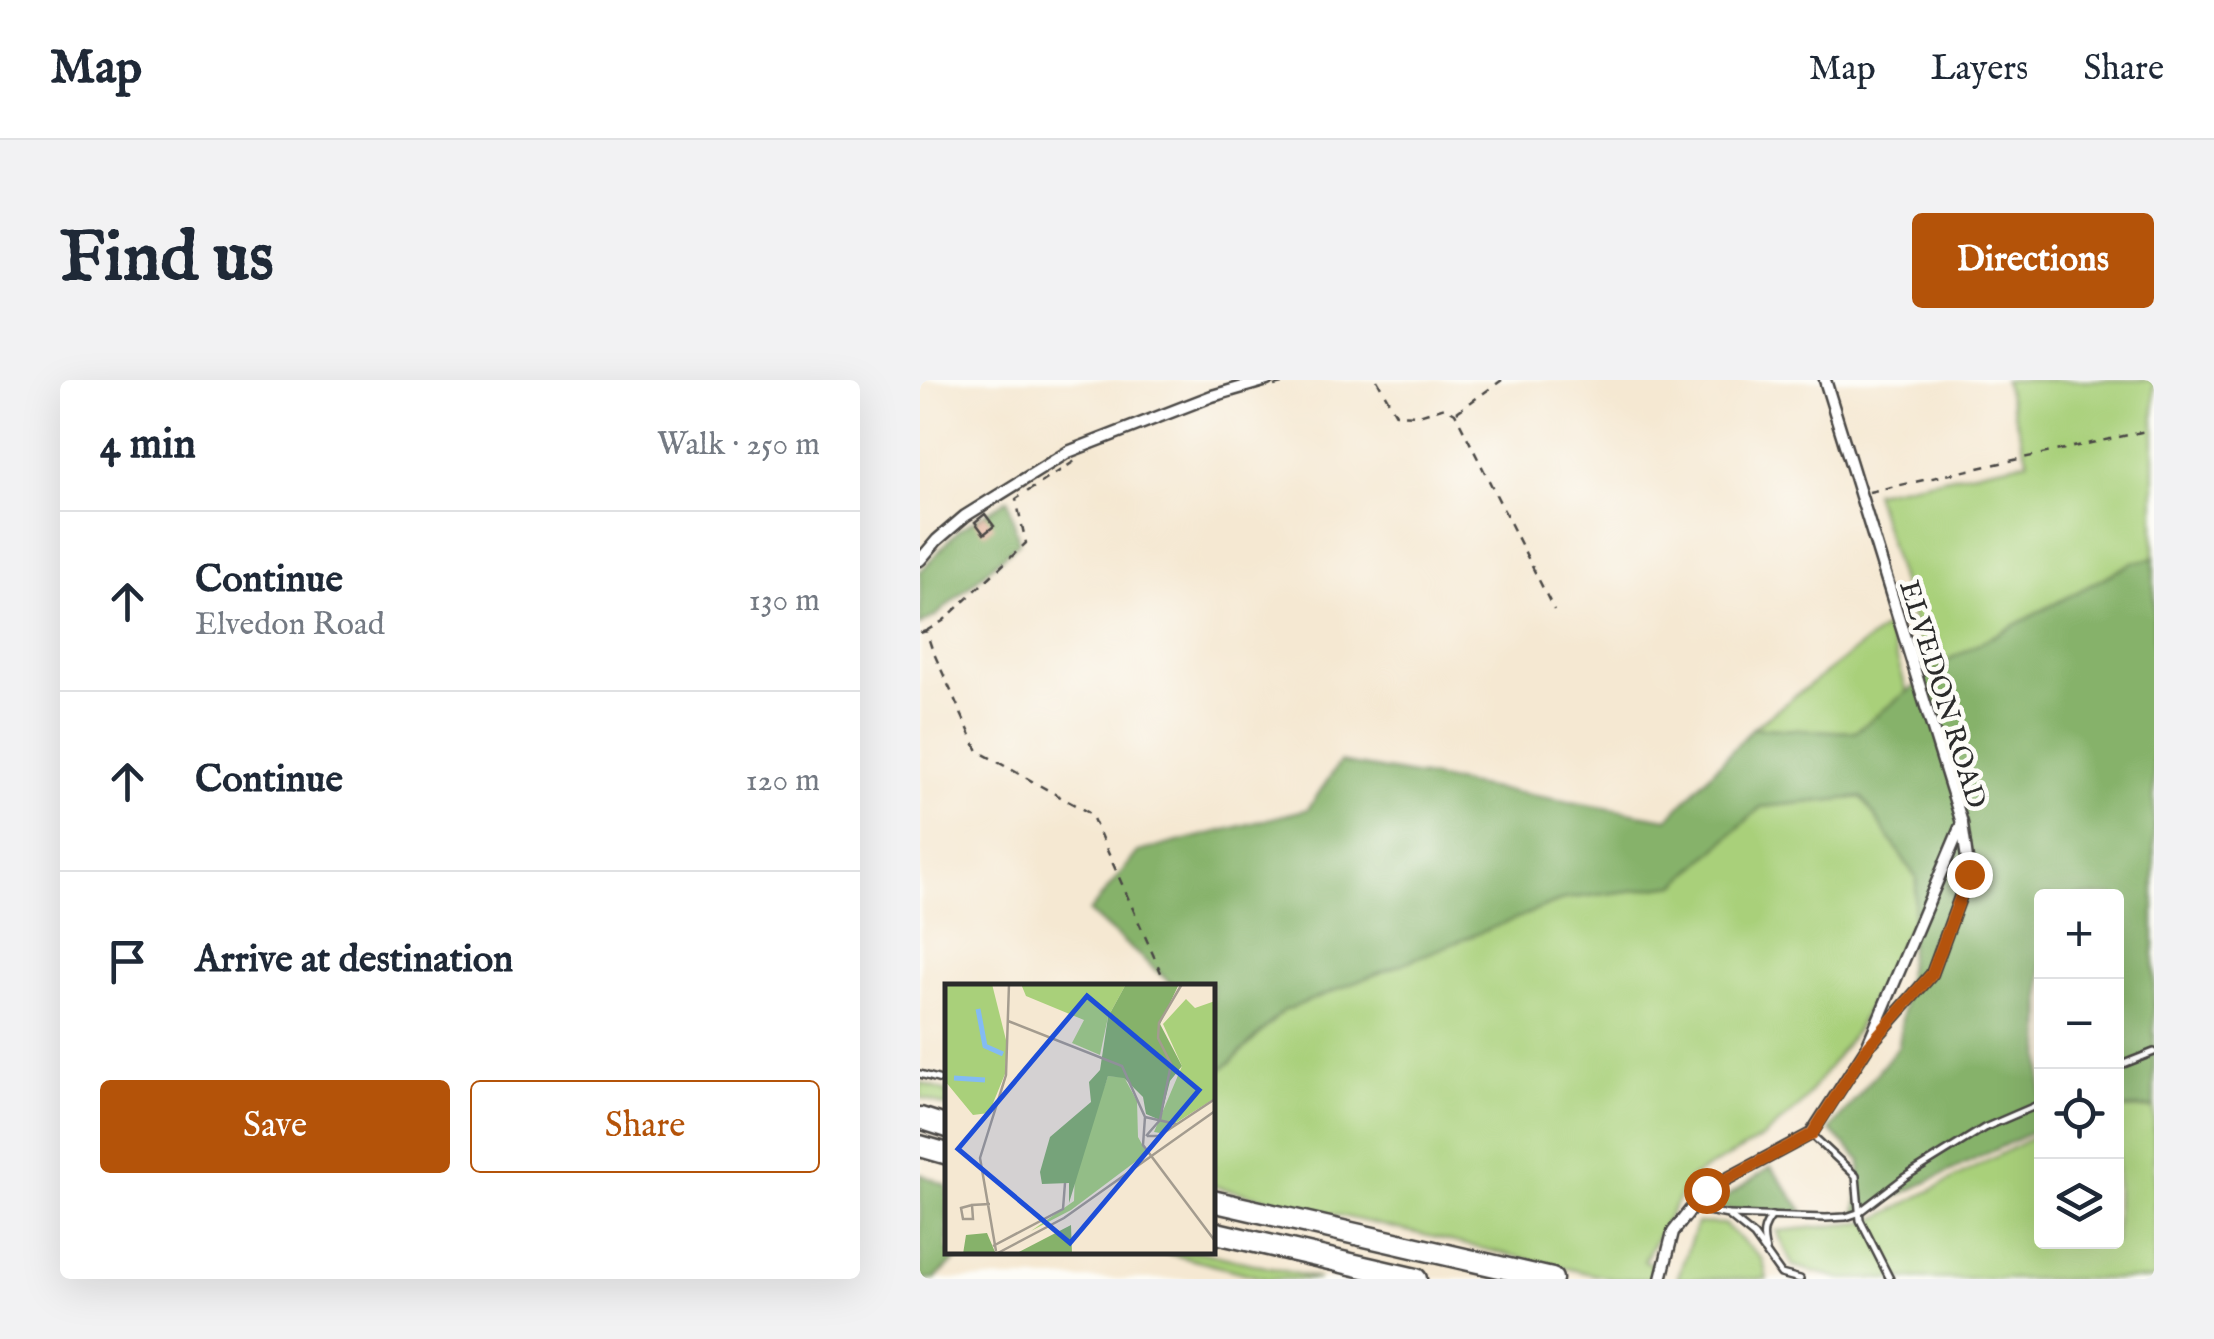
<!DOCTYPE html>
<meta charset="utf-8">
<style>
body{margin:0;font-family:"IM FELL English",serif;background:#f2f2f3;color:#1f2937}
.controls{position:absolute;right:30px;bottom:30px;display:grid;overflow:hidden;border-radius:10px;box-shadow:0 10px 40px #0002}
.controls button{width:90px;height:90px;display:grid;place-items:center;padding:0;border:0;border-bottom:2px solid #e0e1e3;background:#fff;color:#1f2937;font:50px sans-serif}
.stop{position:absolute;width:30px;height:30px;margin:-22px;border:8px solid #b45309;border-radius:50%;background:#fff}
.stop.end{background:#b45309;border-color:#fff;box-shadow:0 2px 10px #0008}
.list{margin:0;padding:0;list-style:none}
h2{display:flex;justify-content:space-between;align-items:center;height:130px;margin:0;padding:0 40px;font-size:42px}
h2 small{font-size:32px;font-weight:400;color:#747a83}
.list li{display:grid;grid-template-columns:65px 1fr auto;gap:30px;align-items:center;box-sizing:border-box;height:180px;padding:0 40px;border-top:2px solid #e0e1e3}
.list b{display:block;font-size:38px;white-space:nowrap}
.list p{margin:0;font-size:32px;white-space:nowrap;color:#747a83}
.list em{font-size:32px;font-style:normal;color:#747a83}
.actions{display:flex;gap:20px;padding:30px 40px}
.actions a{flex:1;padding:22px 0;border:2px solid #b45309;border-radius:10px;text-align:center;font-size:35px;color:#b45309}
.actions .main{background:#b45309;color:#fff}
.icon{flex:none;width:55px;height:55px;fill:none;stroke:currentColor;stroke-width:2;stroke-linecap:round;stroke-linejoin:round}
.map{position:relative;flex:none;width:1234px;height:899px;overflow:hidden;border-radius:10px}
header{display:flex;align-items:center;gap:60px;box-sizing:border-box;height:140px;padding:0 50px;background:#fff;border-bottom:2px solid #e0e1e3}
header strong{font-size:48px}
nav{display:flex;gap:55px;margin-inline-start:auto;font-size:35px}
.intro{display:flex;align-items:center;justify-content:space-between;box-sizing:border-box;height:240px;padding:0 60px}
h1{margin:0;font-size:70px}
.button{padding:25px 45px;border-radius:10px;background:#b45309;color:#fff;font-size:35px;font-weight:700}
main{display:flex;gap:60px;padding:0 60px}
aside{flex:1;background:#fff;border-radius:10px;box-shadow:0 10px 40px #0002}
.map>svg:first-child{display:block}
.green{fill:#a9d07a;stroke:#6a7e52;stroke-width:2.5}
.forest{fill:#86b26a;stroke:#586e4a;stroke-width:2.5}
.building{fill:#e1ac94}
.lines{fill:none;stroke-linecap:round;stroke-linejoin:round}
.lane-casing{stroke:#494744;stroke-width:10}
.street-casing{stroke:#494744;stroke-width:15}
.highway-casing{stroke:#494744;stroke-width:25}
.path{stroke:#494744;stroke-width:2.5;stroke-dasharray:8 8;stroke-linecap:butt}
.lane{stroke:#fff;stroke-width:5}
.street{stroke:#fff;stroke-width:10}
.highway{stroke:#fff;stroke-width:20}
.route{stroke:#b45309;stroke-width:12}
.labels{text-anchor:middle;stroke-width:9;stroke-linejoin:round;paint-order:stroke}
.street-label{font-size:28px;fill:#2b2b2b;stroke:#fdfcf7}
.inset-river{fill:none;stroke:#83bbf3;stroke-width:5}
.inset-road{fill:none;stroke:#a49c8f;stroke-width:2.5}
.view{fill:#1d4ed8;fill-opacity:0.15;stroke:#1d4ed8;stroke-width:5}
.inset-edge{fill:none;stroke:#2b2b2b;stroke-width:5}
</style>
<header>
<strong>Map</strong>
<nav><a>Map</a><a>Layers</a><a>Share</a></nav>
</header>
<div class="intro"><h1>Find us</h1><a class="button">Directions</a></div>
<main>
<aside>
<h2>4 min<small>Walk · 250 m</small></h2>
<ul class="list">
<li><svg class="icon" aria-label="ahead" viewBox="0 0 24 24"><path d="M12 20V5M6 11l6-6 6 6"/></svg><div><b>Continue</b><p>Elvedon Road</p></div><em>130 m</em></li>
<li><svg class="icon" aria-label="ahead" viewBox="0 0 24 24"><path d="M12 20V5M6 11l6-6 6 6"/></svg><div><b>Continue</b></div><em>120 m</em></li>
<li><svg class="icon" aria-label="arrive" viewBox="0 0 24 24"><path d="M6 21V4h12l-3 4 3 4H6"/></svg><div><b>Arrive at destination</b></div></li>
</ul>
<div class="actions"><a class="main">Save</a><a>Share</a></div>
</aside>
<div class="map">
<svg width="1234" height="899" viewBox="0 0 1234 899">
<rect width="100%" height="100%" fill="#fdfcf7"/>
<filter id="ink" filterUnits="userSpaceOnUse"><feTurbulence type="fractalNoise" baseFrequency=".01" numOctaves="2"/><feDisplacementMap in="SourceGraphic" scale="20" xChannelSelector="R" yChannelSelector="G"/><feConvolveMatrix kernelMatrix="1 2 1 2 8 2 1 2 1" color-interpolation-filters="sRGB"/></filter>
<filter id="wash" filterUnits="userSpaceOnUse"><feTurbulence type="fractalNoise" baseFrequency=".0048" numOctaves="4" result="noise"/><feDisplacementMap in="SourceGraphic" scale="40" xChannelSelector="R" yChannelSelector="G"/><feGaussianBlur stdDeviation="2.25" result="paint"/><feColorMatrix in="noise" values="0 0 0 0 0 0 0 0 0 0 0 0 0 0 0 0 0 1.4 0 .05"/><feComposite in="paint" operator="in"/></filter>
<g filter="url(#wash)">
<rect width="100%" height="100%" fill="#f5e8d2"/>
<g class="green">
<path d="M 1084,0 L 1234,0 L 1234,178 L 1214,182 L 1030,279 L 1009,295 L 954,112 L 1108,81 Z"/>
<path d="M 967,246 L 987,312 L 935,352 L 833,348 Z"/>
<path d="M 942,417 L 997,499 L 993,539 L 937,649 L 880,726 L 842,758 L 770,798 L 724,881 L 733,884 L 732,899 L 693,899 L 293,806 L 293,695 L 310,683 L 363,631 L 645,519 L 756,505 L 841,427 Z"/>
<path d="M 0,702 L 27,712 L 27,727 L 0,717 Z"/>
<path d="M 1234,728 L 1234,899 L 922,899 L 873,886 L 857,851 L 950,842 L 1121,753 L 1122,862 L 1196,862 L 1197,729 Z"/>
<path d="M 777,843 L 804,844 L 843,880 L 847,899 L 757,899 Z"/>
<path d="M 242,872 L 281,872 L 399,899 L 347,899 Z"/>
</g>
<g class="forest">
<path d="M 88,119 L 99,162 L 17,235 L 0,245 L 0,192 L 39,150 Z"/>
<path d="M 1234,178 L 1234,727 L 1197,728 L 1196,516 L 1122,516 L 1121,748 L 936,836 L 941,781 L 910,750 L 979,666 L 997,499 L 942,417 L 841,427 L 756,505 L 645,519 L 363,631 L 310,683 L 293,695 L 292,606 L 254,606 L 169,532 L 218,472 L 388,429 L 420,382 L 748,439 L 833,348 L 935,352 L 1030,279 L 1214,182 Z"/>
<path d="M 851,787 L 884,832 L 812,831 L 793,826 Z"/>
<path d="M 0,794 L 27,806 L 28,872 L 44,872 L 15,899 L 0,899 Z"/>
</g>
<g id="blocks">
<path class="building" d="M 65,134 L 74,146 L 64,154 L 55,142 Z"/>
</g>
</g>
<g filter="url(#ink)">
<use href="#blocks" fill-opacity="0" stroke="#494744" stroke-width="2.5"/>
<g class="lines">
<defs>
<g id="lane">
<path d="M 1196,687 L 1234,672"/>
<path d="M 0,694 L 28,702"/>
<path d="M 891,754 L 936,796 L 940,840 L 970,899"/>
<path d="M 772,828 L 808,835 L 834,856 L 861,894 L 880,899"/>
<path d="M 808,835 L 906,838 L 926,837 L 938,833 L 985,797 L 1064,748 L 1122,723"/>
<path d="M 846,871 C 842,856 842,848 852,836"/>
</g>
<g id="street">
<path d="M 0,180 L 17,160 L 45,136 L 148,72 L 292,16 L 347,0"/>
<path d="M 952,662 L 1012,594 L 1049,493 L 1042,444"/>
<path d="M 741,899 L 753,852 L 786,810 L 891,754 L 946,669 L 1042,443 L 905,0"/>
</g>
<g id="highway">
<path d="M 0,738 L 28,747"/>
<path d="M 0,766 L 28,774"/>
<path d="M 292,821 L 632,899"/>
<path d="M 292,852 L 496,899"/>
</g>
</defs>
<use href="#lane" class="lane-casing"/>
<use href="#street" class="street-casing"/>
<use href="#highway" class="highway-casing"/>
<g class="path">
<path d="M 457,0 L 476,34 L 499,35 L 525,27 L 535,33 L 634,230"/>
<path d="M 354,6 L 378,0"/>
<path d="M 537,32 L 582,0"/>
<path d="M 949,112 L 1226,51"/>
<path d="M 6,251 L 23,241 L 106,163 L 96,119 L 155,81"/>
<path d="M 0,253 L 6,251 L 12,269 L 58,371 L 171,434 L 247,606"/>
</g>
<use href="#lane" class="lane"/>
<use href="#street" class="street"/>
<use href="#highway" class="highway"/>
</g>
</g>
<g class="lines" filter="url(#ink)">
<path class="route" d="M 786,810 L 892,754 L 946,669 L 1012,594 L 1049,494"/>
</g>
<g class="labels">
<g class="street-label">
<text transform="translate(1024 314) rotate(73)" y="10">ELVEDON ROAD</text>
</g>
</g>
<g transform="translate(25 604)">
<rect width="270" height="270" fill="#f5e8d2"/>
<path d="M 0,0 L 47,0 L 62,60 L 60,90 L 44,129 L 28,131 L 0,97 ZM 76,0 L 181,0 L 163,33 L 155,71 L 127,59 L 139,36 L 81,12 ZM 241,15 L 250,24 L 270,17 L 270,114 L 215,149 L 209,148 L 237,82 L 218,40 ZM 163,92 L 179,93 L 192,117 L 193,153 L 202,169 L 126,226 L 86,247 L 129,217 L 130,186 Z" fill="#a9d07a"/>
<path d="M 181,0 L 234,0 L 215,40 L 237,82 L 225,97 L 215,136 L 201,130 L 198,113 L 179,94 L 163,92 L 124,219 L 124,199 L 97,200 L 95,188 L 105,153 L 146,118 L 144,98 L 155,86 L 163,33 ZM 126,241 L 127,270 L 70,270 ZM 42,249 L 50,268 L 18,270 L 21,251 Z" fill="#86b26a"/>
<path class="inset-river" d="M 33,25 L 40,62 L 58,70M 9,94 L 40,96"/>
<path class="inset-road" d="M 63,37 L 177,82 L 200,133 L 198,161 L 270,257M 200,133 L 231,140M 201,152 L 215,136 L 226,80 L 213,54 L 214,39 L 237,0M 202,152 L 214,152 L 270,115M 27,221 L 16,224 L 18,235 L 28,235 L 27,221 L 45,220M 48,262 L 118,225 L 120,199M 51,267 L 35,174 L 61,91 L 64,0M 51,270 L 119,234 L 270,127"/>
<path class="view" d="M 142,12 L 254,106 L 125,259 L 13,165 Z"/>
<rect width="270" height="270" class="inset-edge"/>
</g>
</svg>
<div class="controls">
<button>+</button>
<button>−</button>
<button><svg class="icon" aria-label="locate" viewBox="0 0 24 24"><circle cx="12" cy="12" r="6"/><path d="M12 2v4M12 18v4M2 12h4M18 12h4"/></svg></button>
<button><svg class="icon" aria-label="layers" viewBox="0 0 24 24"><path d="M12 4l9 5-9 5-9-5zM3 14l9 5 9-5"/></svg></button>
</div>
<div class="stop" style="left:786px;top:810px"></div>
<div class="stop end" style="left:1049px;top:494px"></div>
</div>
</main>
